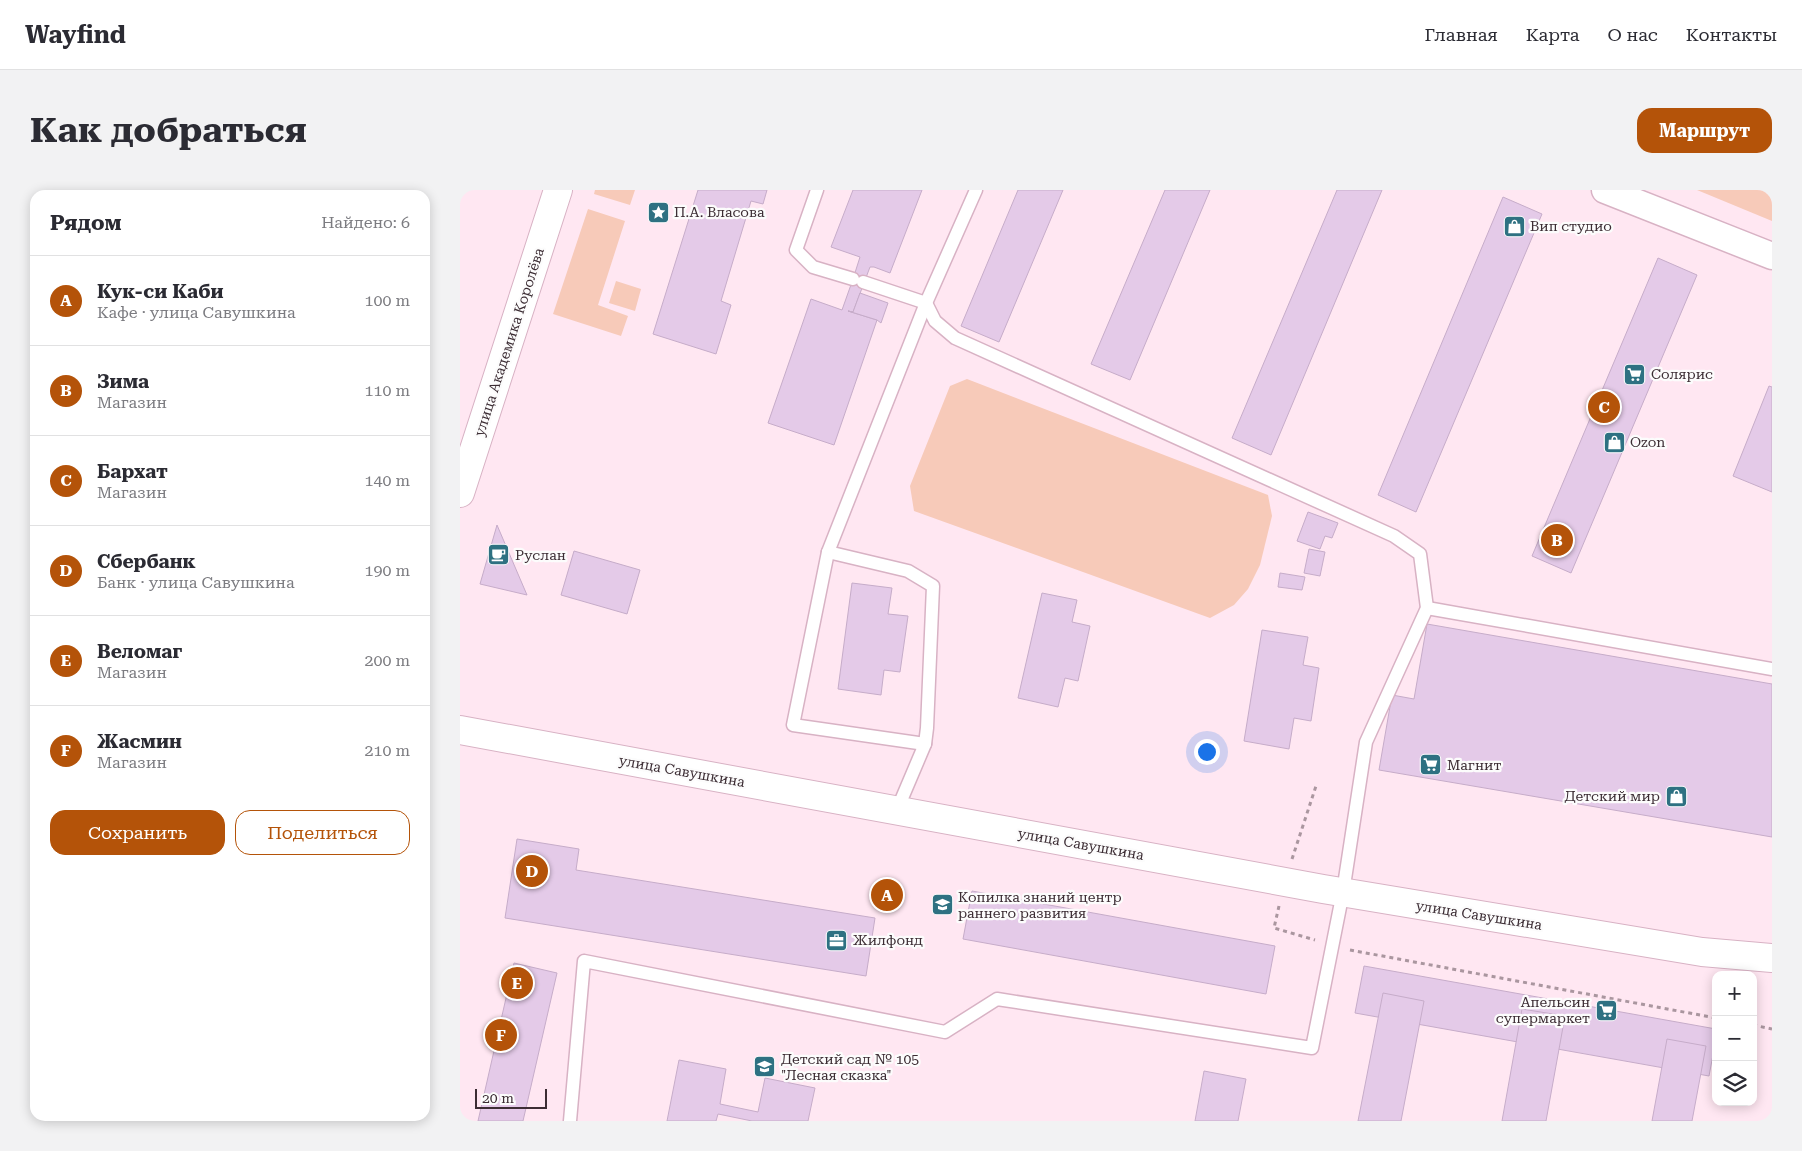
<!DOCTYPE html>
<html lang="ru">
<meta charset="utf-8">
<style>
body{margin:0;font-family:"Roboto Serif",serif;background:#f2f2f3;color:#2b2b33}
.controls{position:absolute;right:15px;bottom:15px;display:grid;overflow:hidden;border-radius:10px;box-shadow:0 2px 12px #0003}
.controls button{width:45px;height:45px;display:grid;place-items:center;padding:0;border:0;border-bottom:1px solid #e1e1e2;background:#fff;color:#2b2b33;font:25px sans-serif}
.scale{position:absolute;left:15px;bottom:12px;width:72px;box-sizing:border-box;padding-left:5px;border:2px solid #3c2d34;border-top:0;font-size:14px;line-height:18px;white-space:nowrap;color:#3c2d34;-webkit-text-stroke:4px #fcfcfc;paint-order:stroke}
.you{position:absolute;left:746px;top:561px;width:18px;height:18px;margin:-12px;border:4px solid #fff;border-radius:50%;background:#1a73e8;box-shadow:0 0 0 8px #1a73e833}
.badge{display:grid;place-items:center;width:32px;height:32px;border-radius:50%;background:#b45309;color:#fff;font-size:16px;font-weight:700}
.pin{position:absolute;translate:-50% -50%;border:2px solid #fff;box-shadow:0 1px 5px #0006}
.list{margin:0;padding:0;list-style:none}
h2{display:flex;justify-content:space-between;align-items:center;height:65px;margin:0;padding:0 20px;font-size:21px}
h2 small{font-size:16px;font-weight:400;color:#7c7c81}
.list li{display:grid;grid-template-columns:32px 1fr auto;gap:15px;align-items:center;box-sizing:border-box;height:90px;padding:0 20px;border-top:1px solid #e1e1e2}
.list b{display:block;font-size:19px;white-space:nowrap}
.list p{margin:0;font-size:16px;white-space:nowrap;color:#7c7c81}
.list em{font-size:16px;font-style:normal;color:#7c7c81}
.actions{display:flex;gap:10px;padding:15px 20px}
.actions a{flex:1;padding:11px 0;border:1px solid #b45309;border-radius:15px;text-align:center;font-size:18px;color:#b45309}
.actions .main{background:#b45309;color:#fff}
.icon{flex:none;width:28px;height:28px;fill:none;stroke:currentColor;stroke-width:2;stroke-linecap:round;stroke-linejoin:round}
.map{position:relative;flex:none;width:1312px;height:931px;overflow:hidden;border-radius:15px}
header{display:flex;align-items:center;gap:30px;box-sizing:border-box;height:70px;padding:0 25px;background:#fff;border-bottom:1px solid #e1e1e2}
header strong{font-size:24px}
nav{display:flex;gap:28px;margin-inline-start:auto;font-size:18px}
.intro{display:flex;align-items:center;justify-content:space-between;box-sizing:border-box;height:120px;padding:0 30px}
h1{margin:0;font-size:35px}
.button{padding:12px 22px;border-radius:15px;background:#b45309;color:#fff;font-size:18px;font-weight:700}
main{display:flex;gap:30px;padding:0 30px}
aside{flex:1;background:#fff;border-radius:15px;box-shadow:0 2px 12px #0003}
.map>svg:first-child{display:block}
.green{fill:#f7cab9}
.building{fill:#e4cae8;stroke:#c6acc9}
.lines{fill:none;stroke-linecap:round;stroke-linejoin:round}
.service-casing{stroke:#d8b2c4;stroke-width:15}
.minor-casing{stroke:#d8b2c4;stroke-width:29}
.secondary-casing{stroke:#d8b2c4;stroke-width:30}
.path{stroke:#aa969f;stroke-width:3;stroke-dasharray:4 4;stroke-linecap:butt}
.service{stroke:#fff;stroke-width:12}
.minor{stroke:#fff;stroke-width:26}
.secondary{stroke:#fff;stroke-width:28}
.labels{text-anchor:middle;stroke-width:4.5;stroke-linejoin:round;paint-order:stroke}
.poi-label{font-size:14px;fill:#3c2d34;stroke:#fcfcfc;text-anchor:start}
.street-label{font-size:14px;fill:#3c2d34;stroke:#fcfcfc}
</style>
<header>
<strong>Wayfind</strong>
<nav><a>Главная</a><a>Карта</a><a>О нас</a><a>Контакты</a></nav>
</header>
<div class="intro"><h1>Как добраться</h1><a class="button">Маршрут</a></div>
<main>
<aside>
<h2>Рядом<small>Найдено: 6</small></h2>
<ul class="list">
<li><span class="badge">A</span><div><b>Кук-си Каби</b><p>Кафе · улица Савушкина</p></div><em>100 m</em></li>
<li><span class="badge">B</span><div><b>Зима</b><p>Магазин</p></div><em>110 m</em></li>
<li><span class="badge">C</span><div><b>Бархат</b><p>Магазин</p></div><em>140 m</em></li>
<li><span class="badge">D</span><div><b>Сбербанк</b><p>Банк · улица Савушкина</p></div><em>190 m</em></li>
<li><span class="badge">E</span><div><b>Веломаг</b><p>Магазин</p></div><em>200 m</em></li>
<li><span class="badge">F</span><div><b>Жасмин</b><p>Магазин</p></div><em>210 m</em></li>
</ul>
<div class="actions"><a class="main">Сохранить</a><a>Поделиться</a></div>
</aside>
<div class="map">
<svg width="1312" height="931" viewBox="0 0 1312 931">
<rect width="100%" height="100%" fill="#ffe7f2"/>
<g class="green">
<path d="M 135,0 L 175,0 L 170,15 L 134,4 Z"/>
<path d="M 1237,0 L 1312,0 L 1312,31 Z"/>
<path d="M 128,19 L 165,31 L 138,115 L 168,126 L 161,146 L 93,124 Z"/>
<path d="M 156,91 L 181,99 L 175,121 L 149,113 Z"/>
<path d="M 507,189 L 808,305 L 812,326 L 800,375 L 788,399 L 774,415 L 750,428 L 454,321 L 450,296 L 490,196 Z"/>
</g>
<g class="building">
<path d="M 238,0 L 307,0 L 303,14 L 291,11 L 261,111 L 271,115 L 256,164 L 193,144 Z"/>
<path d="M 393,0 L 462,0 L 430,83 L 414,77 L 410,77 L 393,122 L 388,121 L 417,130 L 374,255 L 308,233 L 351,109 L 382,120 L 393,89 L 400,67 L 371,57 Z"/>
<path d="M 558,0 L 603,0 L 539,152 L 501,136 Z"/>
<path d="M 705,0 L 750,0 L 670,190 L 631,174 Z"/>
<path d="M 877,0 L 922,0 L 811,265 L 772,248 Z"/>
<path d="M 1043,7 L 1082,24 L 956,322 L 918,305 Z"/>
<path d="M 1198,68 L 1237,85 L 1111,383 L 1072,366 Z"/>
<path d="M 400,103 L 428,113 L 421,133 L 417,130 L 388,121 L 393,122 Z"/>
<path d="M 1309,196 L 1312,197 L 1312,302 L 1273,286 Z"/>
<path d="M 848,322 L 878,333 L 872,348 L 865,346 L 860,359 L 837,351 Z"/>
<path d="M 37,335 L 67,405 L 20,394 Z"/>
<path d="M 849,359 L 865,362 L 860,386 L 844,383 Z"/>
<path d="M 114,361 L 180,380 L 167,424 L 101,405 Z"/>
<path d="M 820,383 L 845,387 L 842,400 L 818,397 Z"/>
<path d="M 392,393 L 432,398 L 428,424 L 448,426 L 440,482 L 424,480 L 421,505 L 378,499 Z"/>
<path d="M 582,403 L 617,410 L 612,432 L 630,436 L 618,491 L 605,488 L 598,517 L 558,508 Z"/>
<path d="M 967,434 L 1312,494 L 1312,647 L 919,580 L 932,505 L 954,509 Z"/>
<path d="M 802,440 L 848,447 L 843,475 L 859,478 L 851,531 L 834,528 L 829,559 L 784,551 Z"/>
<path d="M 57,649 L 119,659 L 116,680 L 415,728 L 406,786 L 45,728 Z"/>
<path d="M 512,701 L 815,756 L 806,804 L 503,749 Z"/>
<path d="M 54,773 L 97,783 L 63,931 L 18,931 Z"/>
<path d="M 904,776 L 1256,839 L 1256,849 L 1249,886 L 895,823 Z"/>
<path d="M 923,803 L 964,811 L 941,931 L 898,931 Z"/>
<path d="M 1062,819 L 1105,826 L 1086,931 L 1042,931 Z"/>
<path d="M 1207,849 L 1246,856 L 1232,931 L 1192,931 Z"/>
<path d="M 219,870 L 266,879 L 260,914 L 298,922 L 305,888 L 355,898 L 348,931 L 292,931 L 258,924 L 256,931 L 207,931 Z"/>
<path d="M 744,881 L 786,889 L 778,931 L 735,931 Z"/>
</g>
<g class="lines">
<defs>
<g id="service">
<path d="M 357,0 L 336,60 L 353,77 L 393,89"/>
<path d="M 368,362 L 448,381 L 473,396 L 467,538 L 465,554 L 437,620"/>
<path d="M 967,418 L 1312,479"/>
<path d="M 465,554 L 333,535 L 368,362 L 466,113 L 516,0"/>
<path d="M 110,931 L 124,771 L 485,842 L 537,809 L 852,858 L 883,702 L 906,552 L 967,418 L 960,364 L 934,346 L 495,148 L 475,131 L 466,113 L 403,92"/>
</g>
<path id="minor" d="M 1145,0 L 1312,66"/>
<g id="secondary">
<path d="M 0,303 L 98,0"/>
<path d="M 0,540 L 863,699 L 1242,762 L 1312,768"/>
</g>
</defs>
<use href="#service" class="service-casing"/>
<use href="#minor" class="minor-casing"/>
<use href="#secondary" class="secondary-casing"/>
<g class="path">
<path d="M 832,669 L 856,596"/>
<path d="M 819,716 L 814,738 L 855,750"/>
<path d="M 890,760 L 1256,828"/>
<path d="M 1293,835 L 1312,839"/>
</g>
<use href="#service" class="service"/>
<use href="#minor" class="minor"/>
<use href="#secondary" class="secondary"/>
</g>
<defs>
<symbol id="sight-square" viewBox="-11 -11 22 22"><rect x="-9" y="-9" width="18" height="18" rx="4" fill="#2e7182" stroke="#fcfcfc"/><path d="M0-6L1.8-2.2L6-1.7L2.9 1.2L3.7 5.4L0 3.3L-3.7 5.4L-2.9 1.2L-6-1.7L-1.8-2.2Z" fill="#fff"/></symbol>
<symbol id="shop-square" viewBox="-11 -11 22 22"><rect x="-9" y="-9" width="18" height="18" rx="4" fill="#2e7182" stroke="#fcfcfc"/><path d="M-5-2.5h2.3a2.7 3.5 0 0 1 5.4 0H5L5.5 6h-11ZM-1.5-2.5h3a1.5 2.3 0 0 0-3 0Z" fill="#fff"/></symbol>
<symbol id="supermarket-square" viewBox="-11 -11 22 22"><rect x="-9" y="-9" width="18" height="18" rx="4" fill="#2e7182" stroke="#fcfcfc"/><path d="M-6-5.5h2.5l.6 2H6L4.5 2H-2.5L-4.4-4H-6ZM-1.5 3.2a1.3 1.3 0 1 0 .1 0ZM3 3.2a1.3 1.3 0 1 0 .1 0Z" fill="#fff"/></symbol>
<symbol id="cafe-square" viewBox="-11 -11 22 22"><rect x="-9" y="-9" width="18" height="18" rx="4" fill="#2e7182" stroke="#fcfcfc"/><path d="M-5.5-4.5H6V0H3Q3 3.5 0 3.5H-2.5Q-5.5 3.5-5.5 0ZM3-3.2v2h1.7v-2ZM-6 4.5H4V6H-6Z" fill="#fff"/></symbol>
<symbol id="school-square" viewBox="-11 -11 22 22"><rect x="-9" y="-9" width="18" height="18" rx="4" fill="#2e7182" stroke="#fcfcfc"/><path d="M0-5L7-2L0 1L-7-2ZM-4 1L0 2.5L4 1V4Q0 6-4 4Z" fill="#fff"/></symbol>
<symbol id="office-square" viewBox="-11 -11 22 22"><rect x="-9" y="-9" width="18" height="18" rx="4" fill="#2e7182" stroke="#fcfcfc"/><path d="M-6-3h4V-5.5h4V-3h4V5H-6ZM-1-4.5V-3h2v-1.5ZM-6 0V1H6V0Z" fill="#fff"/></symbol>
</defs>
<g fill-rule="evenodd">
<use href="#sight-square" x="186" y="10" width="25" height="25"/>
<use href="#shop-square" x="1042" y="24" width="25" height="25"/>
<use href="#supermarket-square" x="1162" y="172" width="25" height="25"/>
<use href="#shop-square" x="1142" y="240" width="25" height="25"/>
<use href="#cafe-square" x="26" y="352" width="25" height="25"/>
<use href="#supermarket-square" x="958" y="562" width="25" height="25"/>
<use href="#shop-square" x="1204" y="594" width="25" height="25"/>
<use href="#school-square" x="470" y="702" width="25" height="25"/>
<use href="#office-square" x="364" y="738" width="25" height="25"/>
<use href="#supermarket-square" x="1134" y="808" width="25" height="25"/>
<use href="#school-square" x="292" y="864" width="25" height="25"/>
</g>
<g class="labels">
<g class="poi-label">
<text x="214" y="27">П.А. Власова</text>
<text x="1070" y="41">Вип студио</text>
<text x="1191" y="189">Солярис</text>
<text x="1170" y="257">Ozon</text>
<text x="55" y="370">Руслан</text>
<text x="987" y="580">Магнит</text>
<text x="1200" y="611" text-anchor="end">Детский мир</text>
<text x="498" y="712">Копилка знаний центр<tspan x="498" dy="16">раннего развития</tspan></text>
<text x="393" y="755">Жилфонд</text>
<text x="1130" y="817" text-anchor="end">Апельсин<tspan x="1130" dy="16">супермаркет</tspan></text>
<text x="321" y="874">Детский сад № 105<tspan x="321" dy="16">"Лесная сказка"</tspan></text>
</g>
<g class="street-label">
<text transform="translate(49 152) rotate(-72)" y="5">улица Академика Королёва</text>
<text transform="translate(222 581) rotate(10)" y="5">улица Савушкина</text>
<text transform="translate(621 654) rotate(10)" y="5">улица Савушкина</text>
<text transform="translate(1019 725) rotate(9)" y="5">улица Савушкина</text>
</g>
</g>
</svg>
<div class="controls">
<button>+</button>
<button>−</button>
<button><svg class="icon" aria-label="layers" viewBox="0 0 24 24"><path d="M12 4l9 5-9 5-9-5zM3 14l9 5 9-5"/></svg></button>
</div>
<div class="scale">20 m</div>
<div class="you"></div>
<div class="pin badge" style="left:427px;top:705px">A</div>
<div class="pin badge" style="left:1097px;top:350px">B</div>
<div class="pin badge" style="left:1144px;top:217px">C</div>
<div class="pin badge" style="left:72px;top:681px">D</div>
<div class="pin badge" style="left:57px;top:793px">E</div>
<div class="pin badge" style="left:41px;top:845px">F</div>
</div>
</main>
